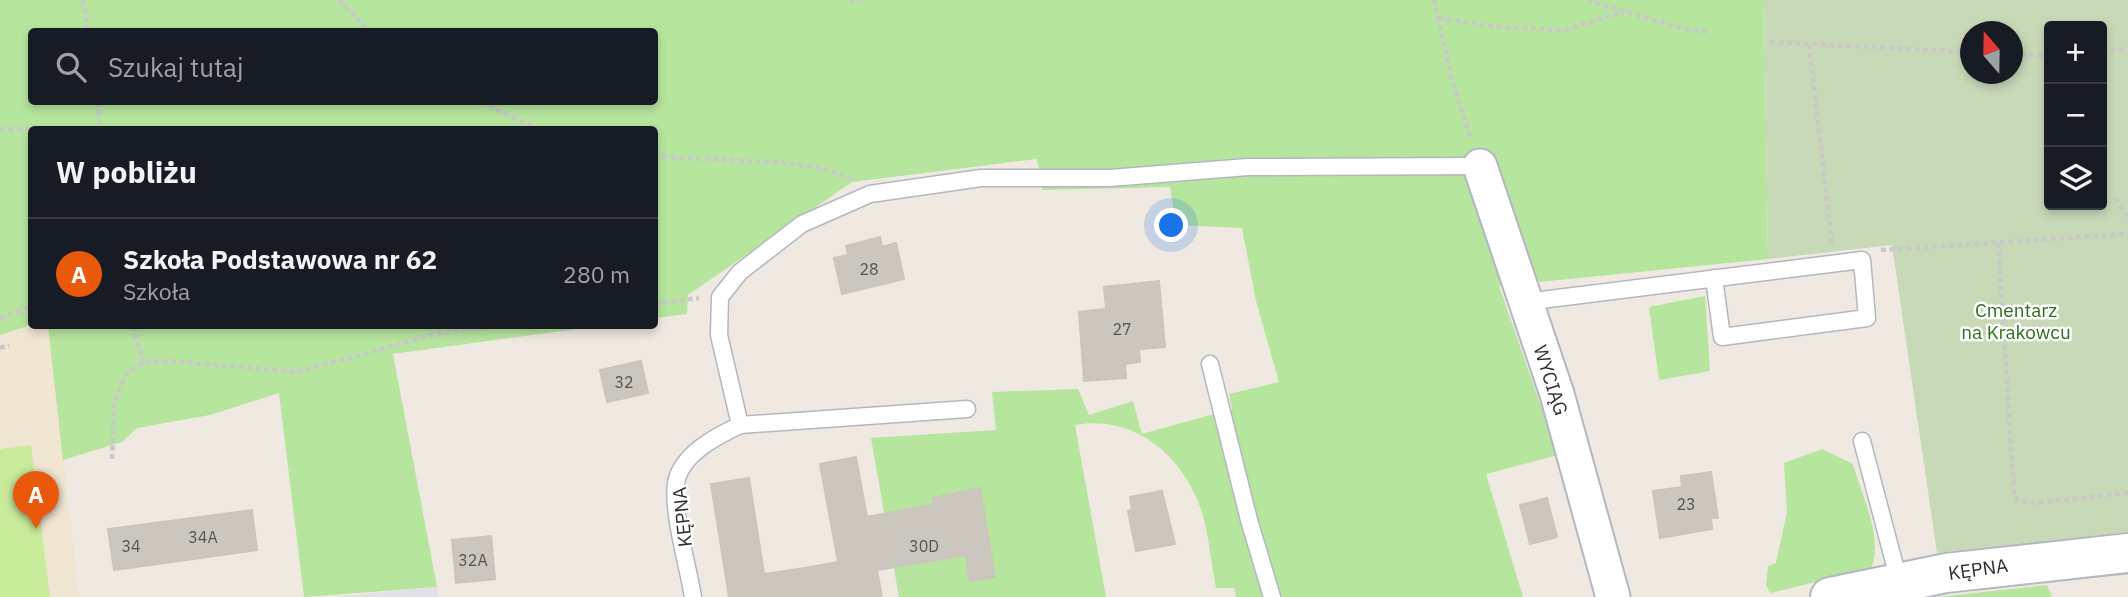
<!DOCTYPE html>
<html lang="pl">
<meta charset="utf-8">
<style>
body{margin:0;font-family:"IBM Plex Sans",sans-serif;background:#20242c;color:#f1f3f6}
.controls{position:absolute;right:21px;top:21px;display:grid;overflow:hidden;border-radius:7px;box-shadow:0 4px 10px #0003}
.controls button{width:63px;height:63px;display:grid;place-items:center;padding:0;border:0;border-bottom:2px solid #363941;background:#171b24;color:#f1f3f6;font:35px sans-serif}
.compass{position:absolute;left:1960px;top:21px;width:63px;height:63px;border-radius:50%;background:#171b24;box-shadow:0 4px 10px #0003;rotate:340deg}
.you{position:absolute;left:1172px;top:226px;width:24px;height:24px;margin:-18px;border:5px solid #fff;border-radius:50%;background:#1a73e8;box-shadow:0 0 0 10px #1a73e833}
.badge{display:grid;place-items:center;width:46px;height:46px;border-radius:50%;background:#ea580c;color:#fff;font-size:23px;font-weight:700}
.pin{position:absolute;translate:-50% -58px;filter:drop-shadow(0 2px 4px #0008)}
.pin::after{content:'';position:absolute;top:37px;width:24px;height:21px;background:inherit;clip-path:polygon(0 0,100% 0,50% 100%)}
.list{margin:0;padding:0;list-style:none}
h2{display:flex;justify-content:space-between;align-items:center;height:91px;margin:0;padding:0 28px;font-size:30px}
h2 small{font-size:23px;font-weight:400;color:#9ea1a6}
.list li{display:grid;grid-template-columns:46px 1fr auto;gap:21px;align-items:center;box-sizing:border-box;height:112px;padding:0 28px;border-top:2px solid #363941}
.list b{display:block;font-size:26px;white-space:nowrap}
.list p{margin:0;font-size:23px;white-space:nowrap;color:#9ea1a6}
.list em{font-size:23px;font-style:normal;color:#9ea1a6}
.icon{flex:none;width:38px;height:38px;fill:none;stroke:currentColor;stroke-width:2;stroke-linecap:round;stroke-linejoin:round}
.map{position:relative;flex:none;width:2128px;height:597px;overflow:hidden}
.search{position:absolute;background:#171b24;box-shadow:0 4px 10px #0003;left:28px;top:28px;width:630px;height:77px;display:flex;align-items:center;gap:18px;box-sizing:border-box;padding:0 24px;border-radius:7px;color:#9ea1a6;font-size:26px}
.panel{position:absolute;background:#171b24;box-shadow:0 4px 10px #0003;left:28px;top:126px;width:630px;height:203px;border-radius:7px}
.map>svg:first-child{display:block}
.industrial{fill:#e3e1e8}
.education{fill:#f0e6d1}
.green{fill:#b6e59e;fill-rule:evenodd}
.cemetery{fill:#c8d9b8;fill-rule:evenodd}
.pitch{fill:#c9ec9a}
.building{fill:#cbc7bf;stroke:#cbc5ba;stroke-width:2}
.lines{fill:none;stroke-linecap:round;stroke-linejoin:round}
.lane-casing{stroke:#b4b7c1;stroke-width:19}
.street-casing{stroke:#b4b7c1;stroke-width:37}
.secondary-casing{stroke:#b4b7c1;stroke-width:42}
.path{stroke:#c9c9c9;stroke-width:4.5;stroke-dasharray:5 3.5;stroke-linecap:butt}
.lane{stroke:#fff;stroke-width:16}
.street{stroke:#fff;stroke-width:33}
.secondary{stroke:#fff;stroke-width:38}
.labels{text-anchor:middle;stroke-width:5;stroke-linejoin:round;paint-order:stroke}
.number-label{font-size:16px;fill:#555452}
.park-label{font-size:19px;fill:#2c6e1b;stroke:#fff}
.street-label{font-size:19px;fill:#2e2e2e;stroke:#fff}
</style>
<div class="map">
<svg width="2128" height="597" viewBox="0 0 2128 597">
<rect width="100%" height="100%" fill="#efe9e1"/>
<path class="industrial" d="M 437,587 L 438,597 L 335,597 Z"/>
<path class="education" d="M 31,325 L 48,326 L 79,597 L 0,597 L 0,335 Z"/>
<g class="green">
<path d="M 0,0 L 1764,0 L 1768,259 L 1499,286 L 1558,455 L 1486,474 L 1523,597 L 1236,597 L 1234,588 L 1216,588 C 1211,563 1209,536 1202,512 C 1184,457 1136,414 1075,425 L 1106,597 L 899,597 L 871,438 L 996,430 L 992,392 L 1078,389 L 1089,415 L 1133,401 L 1142,434 L 1232,409 L 1229,394 L 1279,382 L 1256,301 L 1242,228 L 1176,225 L 1170,187 L 1042,190 L 1037,159 L 852,182 L 688,295 L 687,314 L 655,318 L 654,130 L 32,130 L 31,325 L 0,335 ZM 32,32 L 654,32 L 654,102 L 32,102 Z"/>
<path d="M 1705,296 L 1710,371 L 1659,380 L 1649,307 Z"/>
<path d="M 48,326 L 599,326 L 393,354 L 437,587 L 304,597 L 279,393 L 210,415 L 137,428 L 122,442 L 63,460 Z"/>
<path d="M 1822,449 L 1853,464 C 1861,494 1884,538 1871,569 L 1770,593 L 1766,585 L 1768,566 L 1776,563 L 1787,512 L 1784,463 Z"/>
<path d="M 2047,585 L 2052,597 L 1938,597 Z"/>
</g>
<path class="cemetery" d="M 1764,0 L 2128,0 L 2128,535 L 1937,553 L 1892,245 L 1768,259 ZM 2049,26 L 2102,26 L 2102,205 L 2049,205 ZM 1970,32 L 2012,32 L 2012,74 L 1970,74 Z"/>
<path class="pitch" d="M 31,445 L 50,597 L 0,597 L 0,449 Z"/>
<g class="building">
<path d="M 880,237 L 882,247 L 896,243 L 904,279 L 842,294 L 834,258 L 848,255 L 846,246 Z"/>
<path d="M 1159,281 L 1165,347 L 1139,349 L 1140,362 L 1125,364 L 1126,378 L 1084,381 L 1079,312 L 1106,309 L 1104,287 Z"/>
<path d="M 641,361 L 648,393 L 607,402 L 600,370 Z"/>
<path d="M 856,457 L 867,517 L 934,504 L 933,498 L 980,488 L 995,577 L 970,581 L 966,555 L 877,570 L 882,597 L 729,597 L 711,484 L 749,478 L 764,574 L 805,568 L 838,562 L 820,464 Z"/>
<path d="M 1711,472 L 1718,518 L 1711,518 L 1712,529 L 1660,538 L 1653,491 L 1682,487 L 1681,476 Z"/>
<path d="M 1162,491 L 1175,544 L 1136,551 L 1128,511 L 1132,510 L 1130,497 Z"/>
<path d="M 1547,498 L 1557,537 L 1530,544 L 1520,505 Z"/>
<path d="M 252,510 L 257,550 L 114,570 L 108,529 Z"/>
<path d="M 491,536 L 495,579 L 456,583 L 452,540 Z"/>
</g>
<g class="lines">
<defs>
<g id="lane">
<path d="M 1525,302 L 1862,260 L 1867,318 L 1722,337 L 1714,278"/>
<path d="M 1210,364 L 1249,520 L 1272,597"/>
<path d="M 740,425 L 719,335 L 720,297 L 740,272 L 802,224 L 870,194 L 981,178 L 1110,178 L 1248,167 L 1480,166"/>
<path d="M 1862,441 L 1899,581"/>
<path d="M 693,597 C 688,565 672,514 676,483 C 681,454 717,436 740,425 L 967,409"/>
</g>
<path id="street" d="M 1480,166 L 1557,394 L 1613,597"/>
<path id="secondary" d="M 1830,597 L 1946,573 L 2128,553"/>
</defs>
<use href="#lane" class="lane-casing"/>
<use href="#street" class="street-casing"/>
<use href="#secondary" class="secondary-casing"/>
<g class="path">
<path d="M 83,0 L 88,32"/>
<path d="M 339,0 L 370,32"/>
<path d="M 850,0 L 864,0"/>
<path d="M 1434,0 L 1452,80 L 1471,139"/>
<path d="M 1587,0 L 1677,27 L 1707,32"/>
<path d="M 1438,18 L 1497,27 L 1566,30 L 1625,11"/>
<path d="M 1770,42 L 1970,52"/>
<path d="M 1809,44 L 1832,245"/>
<path d="M 2102,52 L 2128,49"/>
<path d="M 2012,54 L 2049,56"/>
<path d="M 98,102 L 100,130"/>
<path d="M 481,102 L 540,130"/>
<path d="M 0,129 L 100,129"/>
<path d="M 654,155 C 712,164 800,154 851,179"/>
<path d="M 2116,198 L 2128,218"/>
<path d="M 1998,243 L 2014,494 L 2018,501 L 2034,503 L 2128,493"/>
<path d="M 1881,250 L 2128,234"/>
<path d="M 654,304 L 699,298"/>
<path d="M 0,318 L 32,306"/>
<path d="M 132,326 L 143,362"/>
<path d="M 0,348 L 9,345"/>
<path d="M 112,459 L 114,404 L 126,374 L 143,362 L 171,361 L 297,372 L 440,333 L 495,326"/>
</g>
<use href="#lane" class="lane"/>
<use href="#street" class="street"/>
<use href="#secondary" class="secondary"/>
</g>
<g class="labels">
<g class="number-label">
<text x="869" y="275">28</text>
<text x="1122" y="335">27</text>
<text x="624" y="388">32</text>
<text x="1686" y="510">23</text>
<text x="203" y="543">34A</text>
<text x="131" y="552">34</text>
<text x="924" y="552">30D</text>
<text x="473" y="566">32A</text>
</g>
<g class="park-label">
<text x="2016" y="317">Cmentarz<tspan x="2016" dy="22">na Krakowcu</tspan></text>
</g>
<g class="street-label">
<text transform="translate(1551 380) rotate(72)" y="7">WYCIĄG</text>
<text transform="translate(682 517) rotate(-96)" y="7">KĘPNA</text>
<text transform="translate(1978 569) rotate(-8)" y="7">KĘPNA</text>
</g>
</g>
</svg>
<div class="controls">
<button>+</button>
<button>−</button>
<button><svg class="icon" aria-label="layers" viewBox="0 0 24 24"><path d="M12 4l9 5-9 5-9-5zM3 14l9 5 9-5"/></svg></button>
</div>
<svg class="compass" viewBox="-18 -18 36 36"><path d="M0-13l5 13h-10z" fill="#e53935"/><path d="M0 13l5-13h-10z" fill="#9ea1a6"/></svg>
<div class="you"></div>
<div class="pin badge" style="left:36px;top:529px">A</div>
<div class="search"><svg class="icon" aria-label="search" viewBox="0 0 24 24"><circle cx="10" cy="10" r="6"/><path d="M15 15l6 6"/></svg>Szukaj tutaj</div>
<section class="panel">
<h2>W pobliżu<small></small></h2>
<ul class="list">
<li><span class="badge">A</span><div><b>Szkoła Podstawowa nr 62</b><p>Szkoła</p></div><em>280 m</em></li>
</ul>
</section>
</div>
